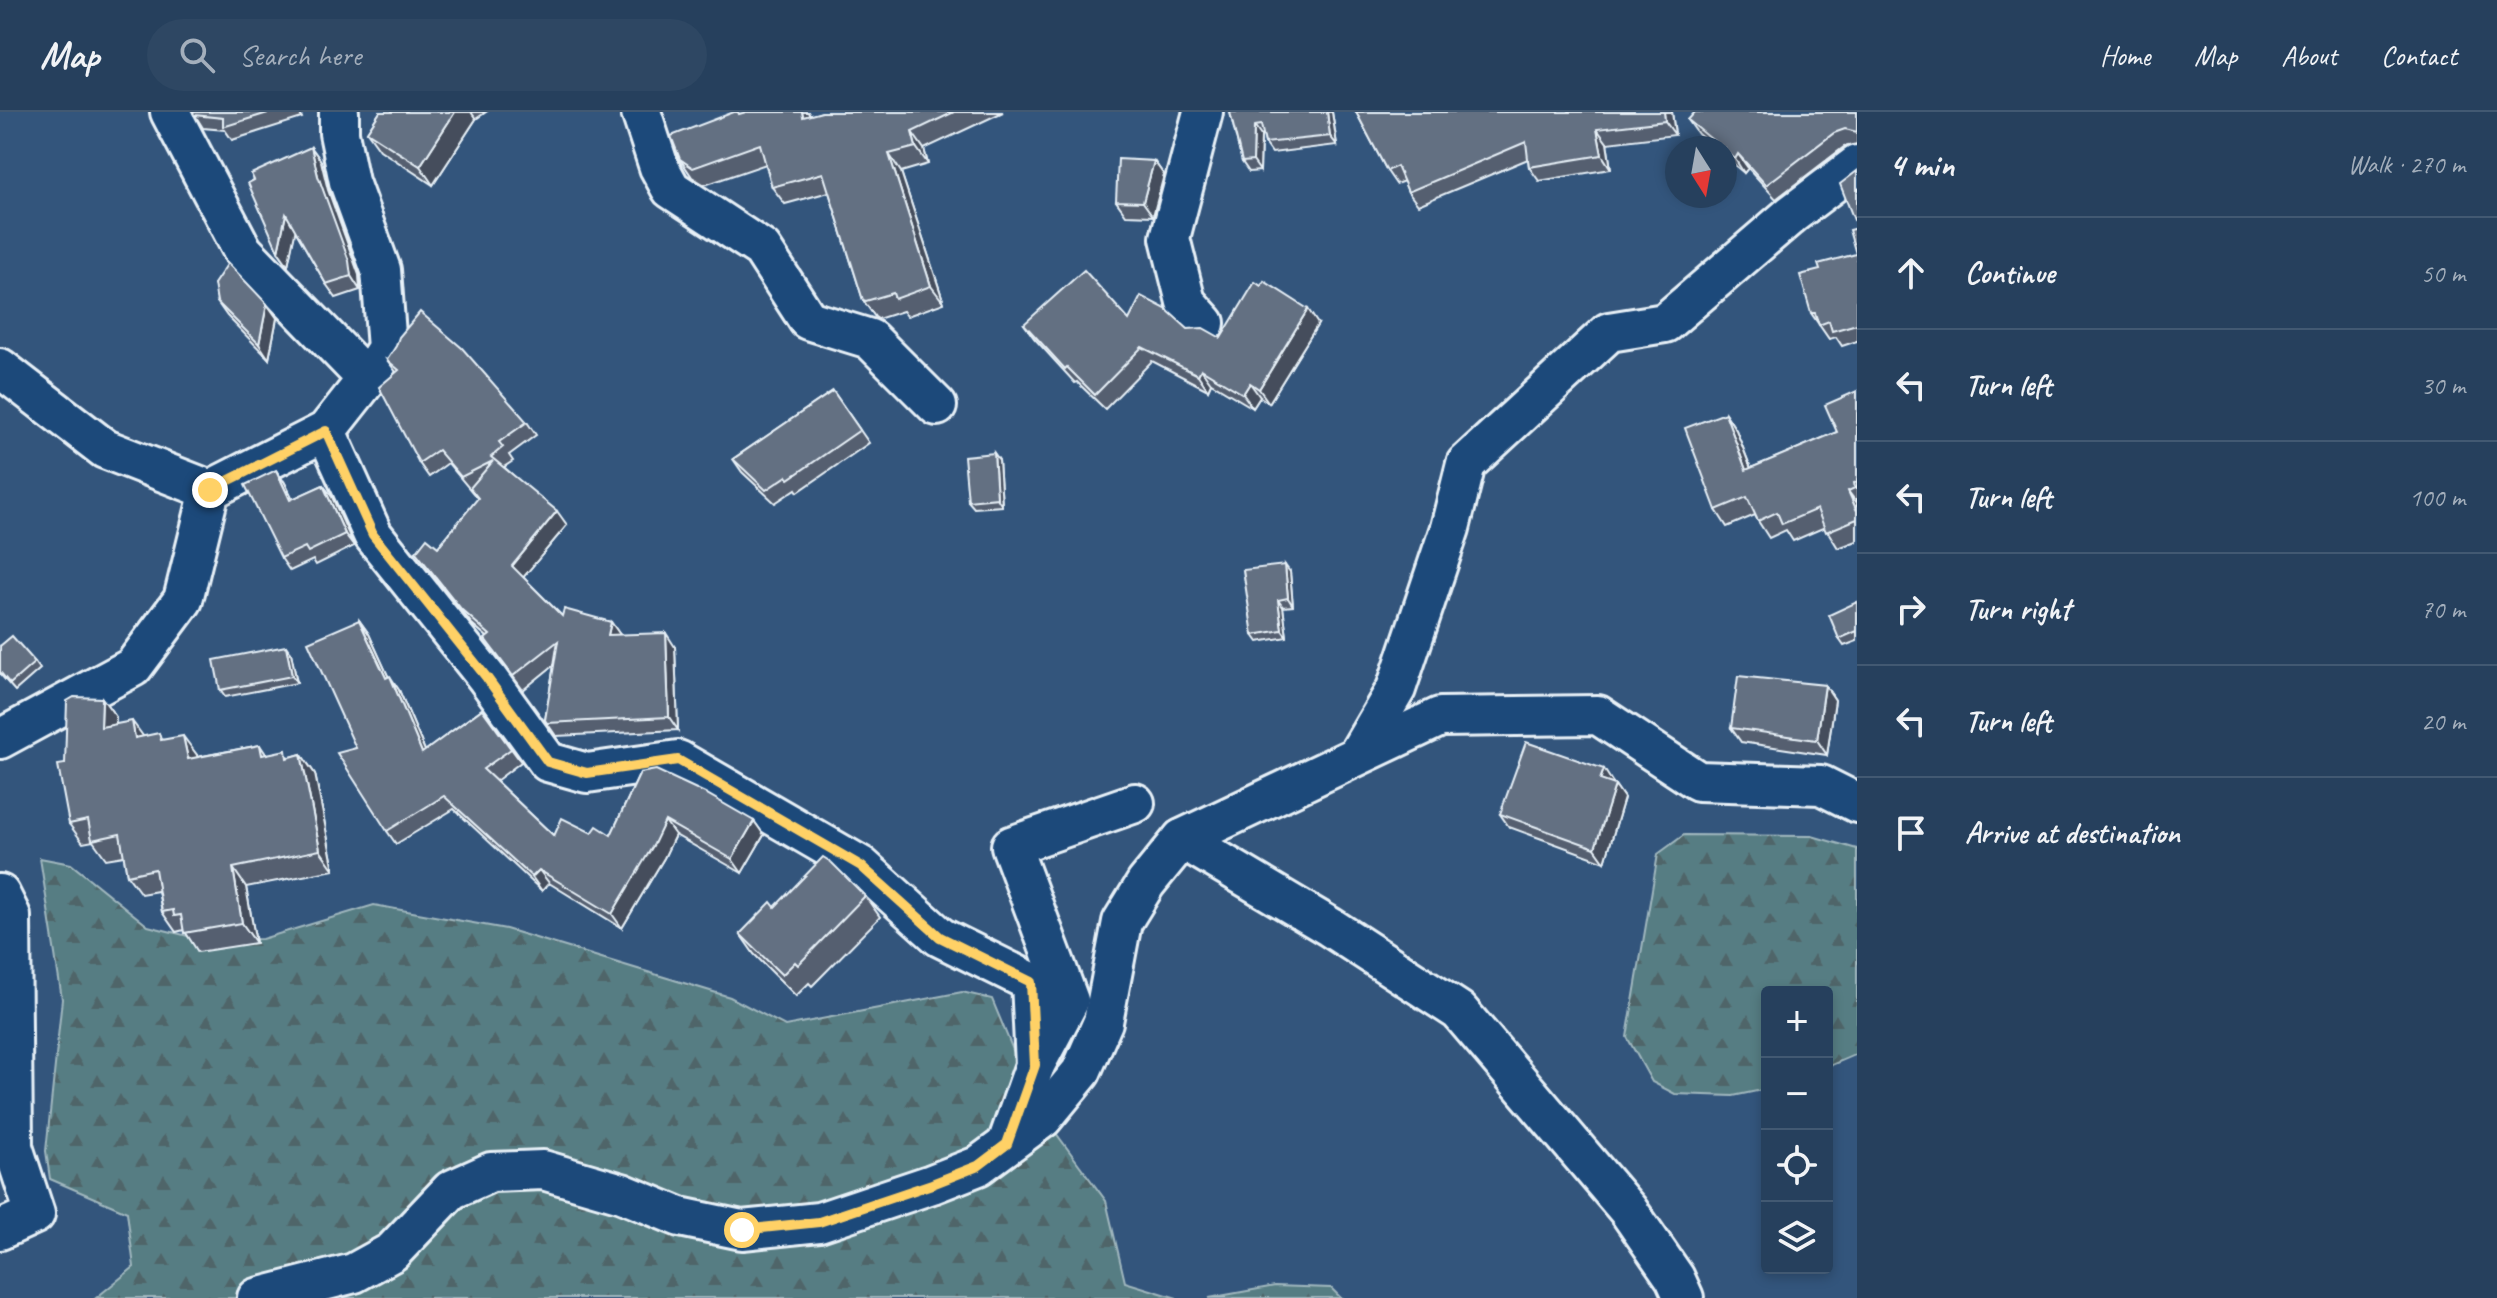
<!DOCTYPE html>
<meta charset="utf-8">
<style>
body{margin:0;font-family:Caveat,sans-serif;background:#2e4763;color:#f1f3f6}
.controls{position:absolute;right:24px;bottom:24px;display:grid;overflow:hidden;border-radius:8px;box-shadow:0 4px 12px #0003}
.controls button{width:72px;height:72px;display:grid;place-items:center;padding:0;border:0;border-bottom:2px solid #425972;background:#26405d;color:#f1f3f6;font:40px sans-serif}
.compass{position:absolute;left:1665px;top:24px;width:72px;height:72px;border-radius:50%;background:#26405d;box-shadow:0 4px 12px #0003;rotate:169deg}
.stop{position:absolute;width:24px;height:24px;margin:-18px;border:6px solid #ffd166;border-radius:50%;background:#fff}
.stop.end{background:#ffd166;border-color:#fff;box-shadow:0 2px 8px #0008}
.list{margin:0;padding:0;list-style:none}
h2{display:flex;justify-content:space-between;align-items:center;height:104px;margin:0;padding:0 32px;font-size:34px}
h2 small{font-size:26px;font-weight:400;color:#a4afbc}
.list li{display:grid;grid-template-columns:52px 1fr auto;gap:24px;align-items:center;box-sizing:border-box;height:112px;padding:0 32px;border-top:2px solid #425972}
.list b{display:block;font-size:30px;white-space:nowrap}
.list em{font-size:26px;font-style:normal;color:#a4afbc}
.icon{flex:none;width:44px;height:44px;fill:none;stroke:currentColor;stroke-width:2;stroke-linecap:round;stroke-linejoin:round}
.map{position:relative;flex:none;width:1857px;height:1186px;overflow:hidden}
header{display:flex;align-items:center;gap:48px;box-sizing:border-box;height:112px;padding:0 40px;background:#26405d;border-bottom:2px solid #425972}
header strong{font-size:38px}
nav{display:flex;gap:44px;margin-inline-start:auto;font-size:28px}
.search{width:560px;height:72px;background:#2e4763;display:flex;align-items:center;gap:20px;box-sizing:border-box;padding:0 28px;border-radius:44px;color:#a4afbc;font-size:30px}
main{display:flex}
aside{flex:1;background:#26405d}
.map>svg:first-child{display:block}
.forest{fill:url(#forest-firs);stroke:#a0b7be;stroke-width:2}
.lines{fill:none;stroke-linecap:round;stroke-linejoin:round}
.street-casing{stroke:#e8f1f8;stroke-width:44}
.street{stroke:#1f4a7a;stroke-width:38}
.wall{fill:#555f70;stroke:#e8f1f8;stroke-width:2}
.shaded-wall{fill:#454e5b;stroke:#e8f1f8;stroke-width:2}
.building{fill:#636f82;stroke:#e8f1f8;stroke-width:2}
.route{stroke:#ffd166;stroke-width:10}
</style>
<header>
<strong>Map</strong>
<div class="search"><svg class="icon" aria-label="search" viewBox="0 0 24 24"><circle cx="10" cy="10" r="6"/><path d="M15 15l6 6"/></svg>Search here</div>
<nav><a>Home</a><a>Map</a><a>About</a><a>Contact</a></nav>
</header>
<main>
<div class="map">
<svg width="1857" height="1186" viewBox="0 0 1857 1186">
<defs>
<pattern id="forest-firs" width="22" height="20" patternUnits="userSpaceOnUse" patternTransform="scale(2)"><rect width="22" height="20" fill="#577d83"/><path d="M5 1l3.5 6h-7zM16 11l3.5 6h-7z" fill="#4f6569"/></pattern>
</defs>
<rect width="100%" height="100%" fill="#33557c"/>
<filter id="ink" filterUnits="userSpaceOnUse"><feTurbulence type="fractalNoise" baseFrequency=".0125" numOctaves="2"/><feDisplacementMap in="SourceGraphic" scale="16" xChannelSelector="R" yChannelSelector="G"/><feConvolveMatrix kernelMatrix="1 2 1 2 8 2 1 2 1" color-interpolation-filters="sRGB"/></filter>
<g filter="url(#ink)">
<g class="forest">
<path d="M 1684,723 L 1812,724 L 1857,737 L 1857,942 L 1827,955 L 1827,880 L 1767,880 L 1767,977 L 1733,984 L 1675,982 L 1652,970 L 1627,925 L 1658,742 Z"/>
<path d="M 40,746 L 71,752 L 148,814 L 204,828 L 262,827 L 374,793 L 506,817 L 730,885 L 785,914 L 962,880 L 992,887 L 1036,994 L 1106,1089 L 1125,1170 L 1177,1186 L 96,1186 L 134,1155 L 127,1100 L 50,1067 L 46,1039 L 62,887 Z"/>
<path d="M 1275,1174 L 1331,1176 L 1341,1186 L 1209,1186 Z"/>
</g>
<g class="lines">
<defs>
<g id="street">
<path d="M 170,0 L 243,139 L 367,267"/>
<path d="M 641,0 L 659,55 L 671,77 L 762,137 L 808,208 L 870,227 L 937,294"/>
<path d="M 1203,0 L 1170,126 L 1186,190 L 1205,211"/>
<path d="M 0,256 L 105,337 L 210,378"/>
<path d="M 326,319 L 373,423 L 487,566 L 548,650 L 587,661 L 678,648 L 861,754 L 940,825 L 1031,870 L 1035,953 L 1007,1032"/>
<path d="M 0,627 L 133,555 L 183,488 L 210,378 L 326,319 L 367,267 L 387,236 L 381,158 L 349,70 L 339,21 L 339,0"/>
<path d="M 1358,642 L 1396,577 L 1450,416 L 1466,352 L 1609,220 L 1665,211 L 1792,102 L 1857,53"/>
<path d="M 1182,727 L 1330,815 L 1459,899 L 1628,1098 L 1675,1166 L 1684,1186"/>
<path d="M 0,782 L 11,804 L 13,1035 L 35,1102 L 0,1118"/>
<path d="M 1035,953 L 1069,889 L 1011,734 L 1135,691"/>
<path d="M 257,1186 L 354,1161 L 392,1140 L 451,1078 L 491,1060 L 543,1058 L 622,1081 L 680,1105 L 742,1118 L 819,1110 L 932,1072 L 978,1054 L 1043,1006 L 1081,960 L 1103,910 L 1122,810 L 1146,771 L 1182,727 L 1440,605 L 1598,603 L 1698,669 L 1821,673 L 1857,691"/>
</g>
</defs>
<use href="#street" class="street-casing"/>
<use href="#street" class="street"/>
</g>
<g class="wall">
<path d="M 193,0 L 299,0 L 302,6 L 232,28 L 225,18 L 203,16 Z"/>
<path d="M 380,0 L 486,0 L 476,7 L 433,73 L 380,38 L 367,20 Z"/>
<path d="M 746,0 L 808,0 L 810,4 L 822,0 L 1003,0 L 924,37 L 928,52 L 901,60 L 944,191 L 907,204 L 903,199 L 878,207 L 875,205 L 863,188 L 829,80 L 785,92 L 772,75 L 766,52 L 705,73 L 692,65 L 680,47 L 740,2 Z"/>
<path d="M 1230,0 L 1332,0 L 1337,33 L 1272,41 L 1265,31 L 1263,23 L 1261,24 L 1260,59 L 1249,60 L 1242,50 Z"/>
<path d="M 1356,0 L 1672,0 L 1675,23 L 1607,31 L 1611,57 L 1539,69 L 1529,55 L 1528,47 L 1418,93 L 1408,80 L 1404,69 L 1396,72 L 1387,59 Z"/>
<path d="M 1857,0 L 1857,32 L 1844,35 L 1776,87 L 1748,56 L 1744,61 L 1725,45 L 1725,36 L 1715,36 L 1698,22 L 1688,8 Z"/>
<path d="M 311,35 L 321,49 L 328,78 L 359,163 L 360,178 L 336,186 L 326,172 L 295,118 L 288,153 L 278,139 Z"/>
<path d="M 1154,49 L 1164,63 L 1153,104 L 1126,103 L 1116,89 Z"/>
<path d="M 1857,116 L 1857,229 L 1842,234 L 1836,225 L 1829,227 L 1811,201 L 1820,158 L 1856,142 Z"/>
<path d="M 217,190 L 277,206 L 269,247 L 227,204 Z"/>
<path d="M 1129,208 L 1188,217 L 1221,226 L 1318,212 L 1269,291 L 1260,285 L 1253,296 L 1211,271 L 1208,278 L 1152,249 L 1105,297 L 1077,270 L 1075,271 L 1034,226 L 1024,212 Z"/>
<path d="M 387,248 L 527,310 L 536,323 L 509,343 L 513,349 L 504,355 L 567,413 L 523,465 L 562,504 L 611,510 L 620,523 L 675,535 L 678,618 L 556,624 L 545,608 L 554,553 L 523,578 L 495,540 L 487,525 L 472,512 L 416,440 L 438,435 L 478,387 L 448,351 L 429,365 L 419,351 L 396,260 Z"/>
<path d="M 833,279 L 869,331 L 798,380 L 796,377 L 775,391 L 742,360 L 733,347 Z"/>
<path d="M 1857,279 L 1857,429 L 1838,436 L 1825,415 L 1793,429 L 1786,418 L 1769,426 L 1758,409 L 1755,403 L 1727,415 L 1716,398 L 1725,301 L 1736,318 L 1751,356 L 1837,320 Z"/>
<path d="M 994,341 L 999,348 L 1002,394 L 974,396 L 968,389 Z"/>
<path d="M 285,371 L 293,387 L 323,373 L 332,385 L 354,434 L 316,453 L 313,448 L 290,459 L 281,446 Z"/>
<path d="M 1290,460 L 1293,494 L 1283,495 L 1287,525 L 1258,530 L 1253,523 Z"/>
<path d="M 1857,490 L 1857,529 L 1844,534 L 1839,527 Z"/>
<path d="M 359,508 L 369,522 L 388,564 L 399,578 L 425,639 L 482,597 L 521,650 L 496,669 L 554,724 L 592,721 L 611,723 L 640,661 L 754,709 L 764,723 L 742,761 L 675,723 L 664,746 L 622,816 L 549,771 L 542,779 L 454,697 L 396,732 L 387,719 L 356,636 Z"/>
<path d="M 0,534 L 35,550 L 40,557 L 15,579 L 0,562 Z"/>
<path d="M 291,541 L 297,571 L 225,585 L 220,578 Z"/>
<path d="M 1825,573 L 1835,588 L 1827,643 L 1741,630 L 1731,616 Z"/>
<path d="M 102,586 L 116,605 L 115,612 L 143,624 L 164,628 L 197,643 L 197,645 L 260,633 L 266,642 L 291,645 L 301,642 L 315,662 L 334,758 L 246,775 L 256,831 L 198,840 L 184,818 L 176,820 L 162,800 L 158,779 L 141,782 L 127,763 L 124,744 L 106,747 L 93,729 L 83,731 L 69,712 L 65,652 Z"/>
<path d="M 1613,671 L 1613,672 L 1615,673 L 1624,686 L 1605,750 L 1509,715 L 1500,702 Z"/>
<path d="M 865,784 L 880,805 L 812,874 L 809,871 L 796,884 L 754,842 L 740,822 L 775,795 Z"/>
</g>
<g class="shaded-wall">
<path d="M 455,0 L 471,0 L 476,7 L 433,73 L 420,54 Z"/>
<path d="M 802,0 L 808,0 L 809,2 L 815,23 L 803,5 Z"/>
<path d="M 1327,0 L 1332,0 L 1337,33 L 1330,24 Z"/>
<path d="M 1664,0 L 1672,0 L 1675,23 L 1665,9 Z"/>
<path d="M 1254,14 L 1261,24 L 1260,59 L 1253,49 Z"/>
<path d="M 1597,17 L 1607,31 L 1611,57 L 1602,43 Z"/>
<path d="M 912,20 L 924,37 L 928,52 L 916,35 Z"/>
<path d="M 311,35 L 321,49 L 328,78 L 359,163 L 360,178 L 351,164 L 318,64 Z"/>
<path d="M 889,42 L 901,60 L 944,191 L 931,174 Z"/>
<path d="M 1738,42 L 1748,56 L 1744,61 L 1735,47 Z"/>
<path d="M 1154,49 L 1164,63 L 1153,104 L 1143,90 Z"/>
<path d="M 286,102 L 296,116 L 288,153 L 278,139 Z"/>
<path d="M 267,192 L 277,206 L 269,247 L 259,232 Z"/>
<path d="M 1308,197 L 1318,212 L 1269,291 L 1259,277 Z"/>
<path d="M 1201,257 L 1211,271 L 1208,278 L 1198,263 Z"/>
<path d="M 1250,271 L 1260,285 L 1253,296 L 1243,282 Z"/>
<path d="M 1725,301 L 1736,318 L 1758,375 L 1746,358 Z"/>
<path d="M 994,341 L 999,348 L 1002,394 L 997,386 Z"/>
<path d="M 276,358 L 285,371 L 299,401 L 290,388 Z"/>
<path d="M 323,373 L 332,385 L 354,434 L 345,422 Z"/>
<path d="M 1848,379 L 1857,391 L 1857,399 Z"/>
<path d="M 557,399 L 567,413 L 522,467 L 512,454 Z"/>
<path d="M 1285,453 L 1290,460 L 1293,494 L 1288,486 Z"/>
<path d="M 1278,488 L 1283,495 L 1287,525 L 1282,518 Z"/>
<path d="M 359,508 L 369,522 L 395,579 L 386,566 Z"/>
<path d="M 611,510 L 621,524 L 608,523 Z"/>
<path d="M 666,521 L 675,535 L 678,618 L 669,605 Z"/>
<path d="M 286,534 L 291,541 L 297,571 L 292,564 Z"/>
<path d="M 390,564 L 399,578 L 432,655 L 422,641 Z"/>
<path d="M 1825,573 L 1835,588 L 1827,643 L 1817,628 Z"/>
<path d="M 102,586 L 116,605 L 115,634 L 101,615 Z"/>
<path d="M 132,609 L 146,628 L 135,626 Z"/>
<path d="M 183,624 L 197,643 L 202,666 L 188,647 Z"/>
<path d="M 301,642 L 315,662 L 334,758 L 320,738 Z"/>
<path d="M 1604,657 L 1613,671 L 1609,682 L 1600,668 Z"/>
<path d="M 1615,673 L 1624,686 L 1605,750 L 1595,736 Z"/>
<path d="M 665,709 L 675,723 L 664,746 L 622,816 L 612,802 Z"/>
<path d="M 754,709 L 764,723 L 742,761 L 732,747 Z"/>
<path d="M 233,756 L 246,775 L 256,831 L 242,811 Z"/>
<path d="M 539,758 L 549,771 L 542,779 L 532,765 Z"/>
</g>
<g class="building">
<path d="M 193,0 L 271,0 L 223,15 L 223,6 L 194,3 Z"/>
<path d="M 380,0 L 455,0 L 420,54 L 367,20 Z"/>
<path d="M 734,0 L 738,0 L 739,2 L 746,0 L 802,0 L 803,5 L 822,0 L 954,0 L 912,20 L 916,35 L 889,42 L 931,174 L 895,187 L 893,181 L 866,189 L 863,188 L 823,61 L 772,75 L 760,32 L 693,56 L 680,47 L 671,24 Z"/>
<path d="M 1230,0 L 1327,0 L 1330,24 L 1265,31 L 1261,13 L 1254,14 L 1253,49 L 1242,50 Z"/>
<path d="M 1356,0 L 1664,0 L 1665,9 L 1597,17 L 1602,43 L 1529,55 L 1526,30 L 1408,80 L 1397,54 L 1387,59 Z"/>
<path d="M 1695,0 L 1857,0 L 1857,20 L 1845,17 L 1834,21 L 1766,73 L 1738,42 L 1735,47 L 1725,39 L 1725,36 L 1722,36 L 1688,8 Z"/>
<path d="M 311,35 L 318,64 L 349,149 L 351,164 L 326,172 L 286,102 L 278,139 L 248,71 L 254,68 L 251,62 Z"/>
<path d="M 1118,47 L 1154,49 L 1143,90 L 1116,89 Z"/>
<path d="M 1857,59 L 1857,107 L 1854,108 L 1840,72 Z"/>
<path d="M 1857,116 L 1857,212 L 1832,219 L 1829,209 L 1819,213 L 1815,201 L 1811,201 L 1800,163 L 1820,158 L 1818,152 L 1856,142 L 1849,118 Z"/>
<path d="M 228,151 L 267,192 L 259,232 L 217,190 L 214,172 Z"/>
<path d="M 1084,158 L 1129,208 L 1141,184 L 1166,197 L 1188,217 L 1203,216 L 1221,226 L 1255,170 L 1261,174 L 1264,169 L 1308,197 L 1259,277 L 1250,271 L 1243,282 L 1201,257 L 1198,263 L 1142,235 L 1095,283 L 1067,255 L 1065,257 L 1024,212 Z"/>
<path d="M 420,200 L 462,236 L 527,310 L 499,330 L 503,335 L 491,345 L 557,399 L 512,454 L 562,504 L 564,497 L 611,510 L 608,523 L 666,521 L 669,605 L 547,611 L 545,608 L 558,529 L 513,564 L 485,527 L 490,523 L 462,498 L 416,440 L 427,426 L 438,435 L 478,386 L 470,376 L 493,349 L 461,365 L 438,338 L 419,351 L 379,275 L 399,258 L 387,248 L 396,234 L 399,225 Z"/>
<path d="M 833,279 L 860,318 L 789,367 L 787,364 L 766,378 L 733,347 Z"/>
<path d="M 1857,279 L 1857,370 L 1854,371 L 1855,376 L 1848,379 L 1857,399 L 1857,407 L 1826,420 L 1817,397 L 1782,412 L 1777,400 L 1758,409 L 1747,385 L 1716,398 L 1685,316 L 1725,301 L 1746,358 L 1837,320 L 1825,293 Z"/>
<path d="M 994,341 L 997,386 L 968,389 L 964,344 Z"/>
<path d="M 276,358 L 290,388 L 323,373 L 345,422 L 308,440 L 305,435 L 281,446 L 245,373 Z"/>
<path d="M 1285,453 L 1288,486 L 1278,488 L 1282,518 L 1253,523 L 1243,458 Z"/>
<path d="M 1857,490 L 1857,519 L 1839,527 L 1829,503 Z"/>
<path d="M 359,508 L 386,566 L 390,564 L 422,641 L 482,597 L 511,637 L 483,657 L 554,724 L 562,706 L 592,721 L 597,714 L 611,723 L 640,661 L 656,658 L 705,681 L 754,709 L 732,747 L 665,709 L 654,732 L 612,802 L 539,758 L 532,765 L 444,684 L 387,719 L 337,641 L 356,636 L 308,530 Z"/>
<path d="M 12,524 L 35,550 L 10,572 L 0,560 L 0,534 Z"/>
<path d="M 286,534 L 292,564 L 220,578 L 214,548 Z"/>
<path d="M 1738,564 L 1825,573 L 1817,628 L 1731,616 Z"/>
<path d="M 74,585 L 102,586 L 101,615 L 132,609 L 135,626 L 159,621 L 161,628 L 183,624 L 188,647 L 260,633 L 262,643 L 286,638 L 287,646 L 301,642 L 320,738 L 233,756 L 242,811 L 184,821 L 181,803 L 174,804 L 173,798 L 162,800 L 155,757 L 127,763 L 120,722 L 92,728 L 88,708 L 69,712 L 58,653 L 65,652 L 67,589 Z"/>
<path d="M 1526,630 L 1604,657 L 1600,668 L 1615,673 L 1595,736 L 1500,702 Z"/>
<path d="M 823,745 L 831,750 L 865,784 L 798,853 L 795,850 L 782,863 L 740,822 L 771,790 L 775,795 Z"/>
</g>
</g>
<g class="lines" filter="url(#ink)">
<path class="route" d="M 210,378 L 326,319 L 373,423 L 487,566 L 548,650 L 587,661 L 678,648 L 861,754 L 940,825 L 1031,870 L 1035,953 L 1007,1032 L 978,1054 L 932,1072 L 819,1110 L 742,1118"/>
</g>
</svg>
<div class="controls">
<button>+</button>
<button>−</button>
<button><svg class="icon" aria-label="locate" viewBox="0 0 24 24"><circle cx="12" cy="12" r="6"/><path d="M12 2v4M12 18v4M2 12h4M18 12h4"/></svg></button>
<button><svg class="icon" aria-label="layers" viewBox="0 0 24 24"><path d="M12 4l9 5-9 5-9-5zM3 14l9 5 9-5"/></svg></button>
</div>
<svg class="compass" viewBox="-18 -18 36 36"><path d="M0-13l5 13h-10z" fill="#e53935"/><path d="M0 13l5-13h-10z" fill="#a4afbc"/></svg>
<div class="stop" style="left:742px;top:1118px"></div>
<div class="stop end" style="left:210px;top:378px"></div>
</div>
<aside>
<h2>4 min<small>Walk · 270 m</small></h2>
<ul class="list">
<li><svg class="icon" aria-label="ahead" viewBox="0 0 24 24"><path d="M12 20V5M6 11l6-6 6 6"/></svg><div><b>Continue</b></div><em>50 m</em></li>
<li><svg class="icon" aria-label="left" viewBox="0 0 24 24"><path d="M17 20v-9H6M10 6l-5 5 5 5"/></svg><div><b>Turn left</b></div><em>30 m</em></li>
<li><svg class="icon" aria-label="left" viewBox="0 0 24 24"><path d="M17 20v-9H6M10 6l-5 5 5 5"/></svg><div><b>Turn left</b></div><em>100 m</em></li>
<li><svg class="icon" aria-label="right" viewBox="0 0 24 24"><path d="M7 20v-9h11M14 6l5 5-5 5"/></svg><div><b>Turn right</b></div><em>70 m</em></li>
<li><svg class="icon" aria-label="left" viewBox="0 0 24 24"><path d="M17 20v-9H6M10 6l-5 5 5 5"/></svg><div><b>Turn left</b></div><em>20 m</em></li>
<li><svg class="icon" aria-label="arrive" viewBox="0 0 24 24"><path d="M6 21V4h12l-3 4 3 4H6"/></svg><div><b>Arrive at destination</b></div></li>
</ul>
</aside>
</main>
